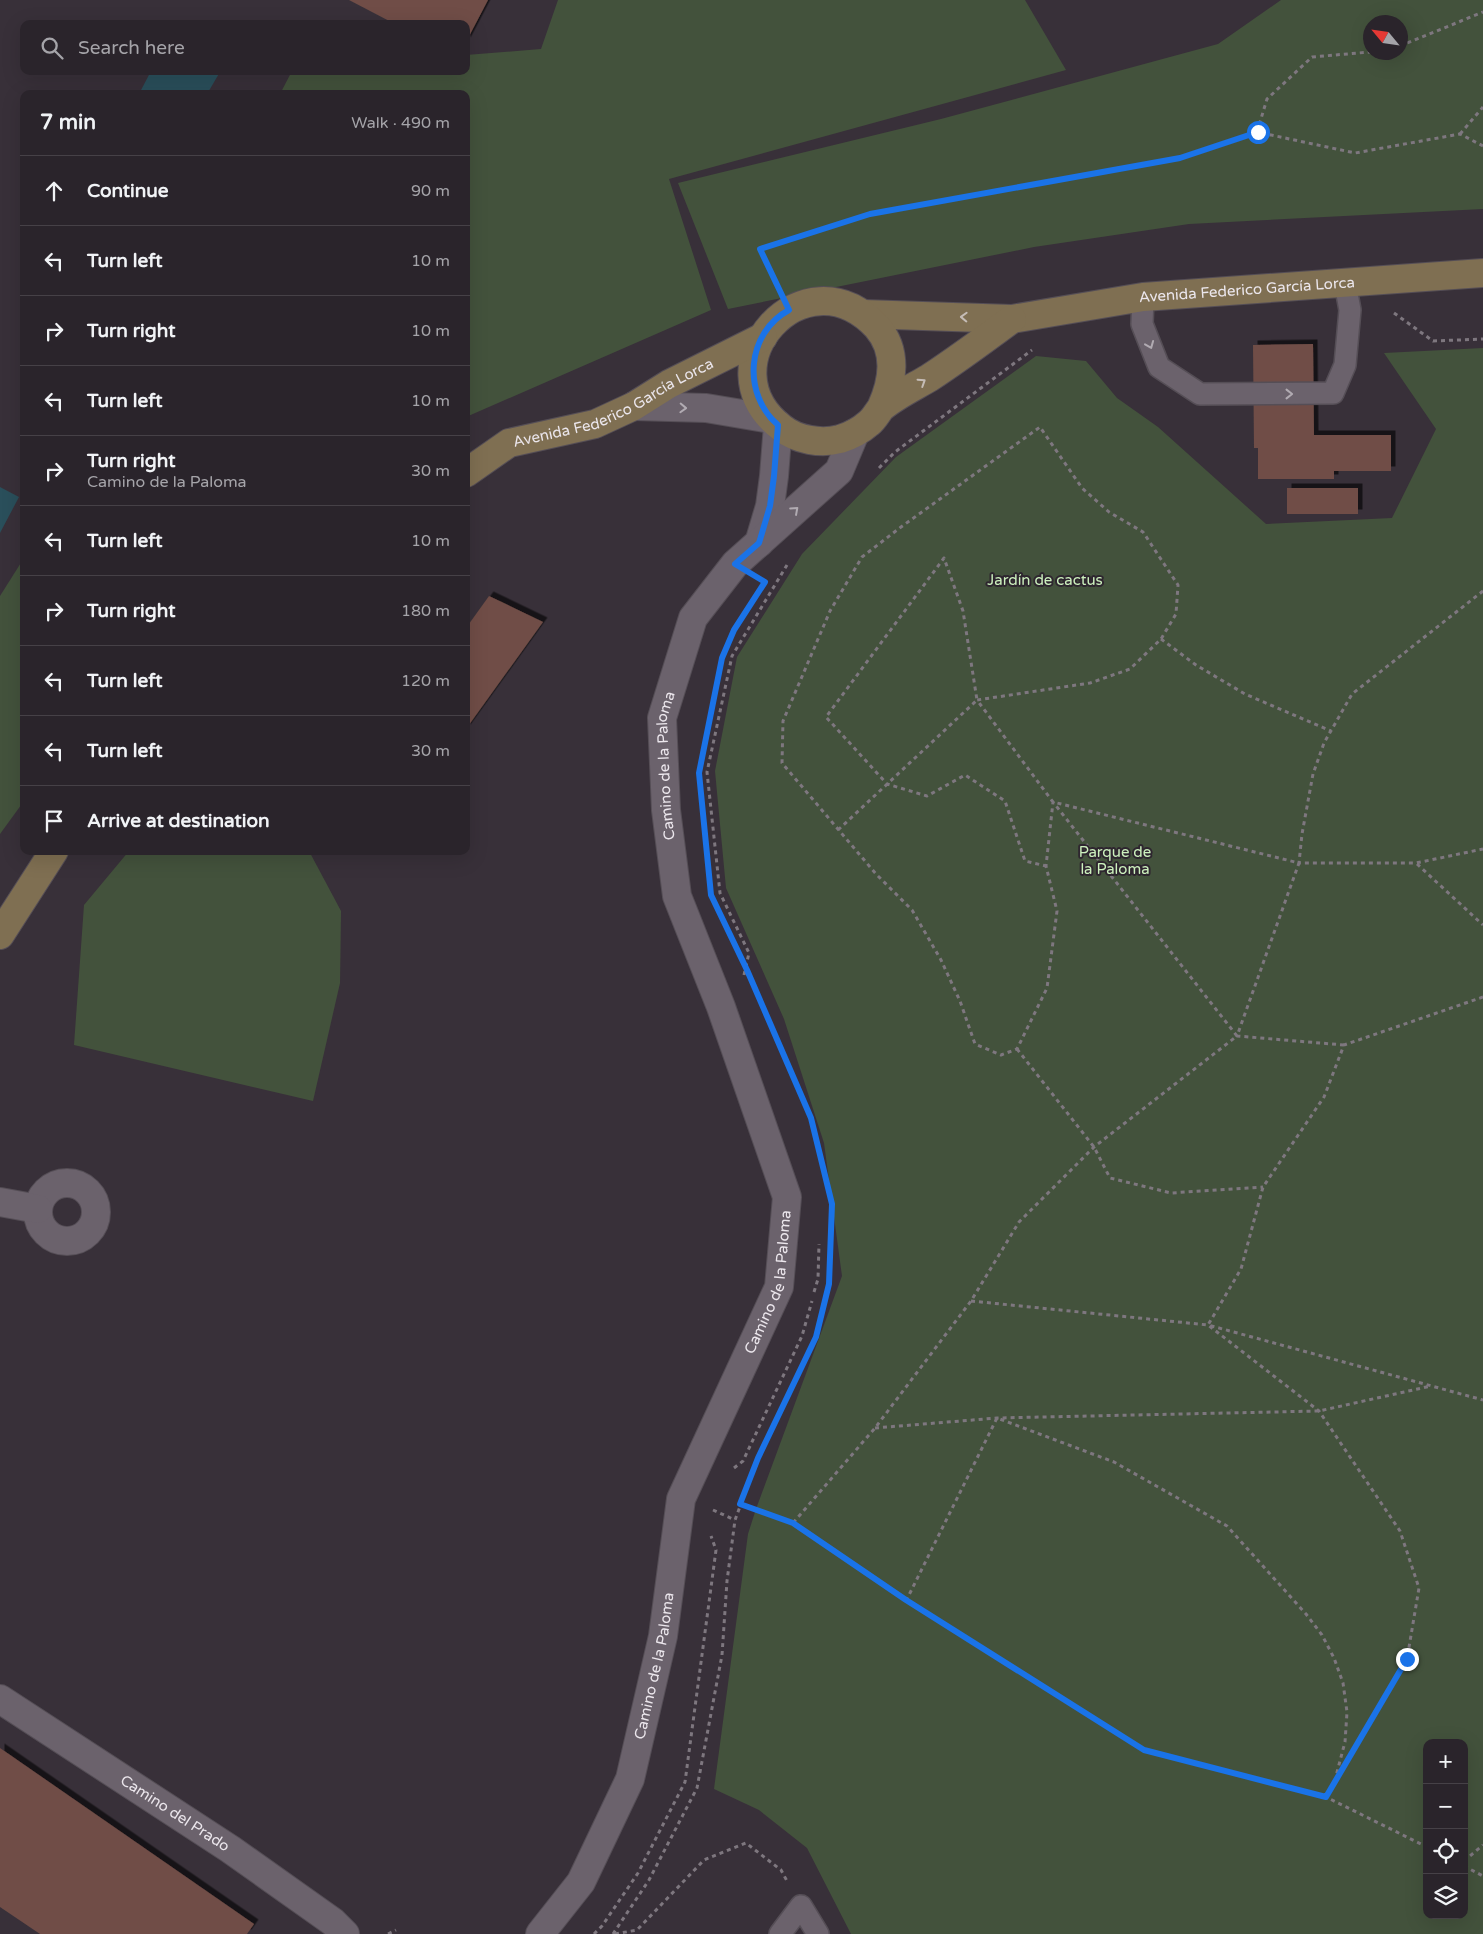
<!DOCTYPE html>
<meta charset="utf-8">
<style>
body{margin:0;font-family:"Varela Round",sans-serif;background:#363037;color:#f1f3f6}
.controls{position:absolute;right:15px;bottom:15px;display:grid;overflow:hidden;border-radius:10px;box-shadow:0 5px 20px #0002}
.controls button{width:45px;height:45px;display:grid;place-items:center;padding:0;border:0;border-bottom:1px solid #464147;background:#2a242b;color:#f1f3f6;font:25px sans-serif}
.compass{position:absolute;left:1363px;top:15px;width:45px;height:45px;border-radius:50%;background:#2a242b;box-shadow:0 5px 20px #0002;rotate:299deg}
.stop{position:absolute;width:15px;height:15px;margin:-11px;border:4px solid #1a73e8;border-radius:50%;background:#fff}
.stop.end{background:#1a73e8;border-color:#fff;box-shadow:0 1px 5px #0008}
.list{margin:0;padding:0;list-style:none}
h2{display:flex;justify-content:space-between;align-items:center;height:65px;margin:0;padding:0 20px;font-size:21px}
h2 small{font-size:16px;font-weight:400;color:#a5a4a9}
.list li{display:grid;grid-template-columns:32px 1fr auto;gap:15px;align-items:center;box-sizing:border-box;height:70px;padding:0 20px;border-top:1px solid #464147}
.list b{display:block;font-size:19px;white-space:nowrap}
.list p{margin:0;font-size:16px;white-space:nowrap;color:#a5a4a9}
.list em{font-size:16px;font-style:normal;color:#a5a4a9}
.icon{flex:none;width:28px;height:28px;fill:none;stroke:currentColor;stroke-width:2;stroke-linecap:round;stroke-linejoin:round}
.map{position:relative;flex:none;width:1483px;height:1934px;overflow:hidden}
.search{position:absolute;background:#2a242b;box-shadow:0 5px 20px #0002;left:20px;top:20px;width:450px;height:55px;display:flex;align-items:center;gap:12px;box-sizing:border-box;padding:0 18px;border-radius:10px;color:#a5a4a9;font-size:19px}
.panel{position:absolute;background:#2a242b;box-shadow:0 5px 20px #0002;left:20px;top:90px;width:450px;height:765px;border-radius:10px}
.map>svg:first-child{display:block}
.green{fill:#43523c;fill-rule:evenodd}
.water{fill:#2a4f5b}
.building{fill:#6f4d46;filter:url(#shadow)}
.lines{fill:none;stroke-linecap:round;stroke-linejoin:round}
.lane-casing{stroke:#554e56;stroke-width:24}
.street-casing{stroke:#554e56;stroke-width:30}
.secondary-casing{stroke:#554e56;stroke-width:30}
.path{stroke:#7e777f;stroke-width:3;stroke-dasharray:4 4;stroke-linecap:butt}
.lane{stroke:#6b626c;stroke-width:21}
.street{stroke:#6b626c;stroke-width:28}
.secondary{stroke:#7f6f52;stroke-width:28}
.oneway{stroke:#c5bcb6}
.oneway2{stroke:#b1abb2}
.route{stroke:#1a73e8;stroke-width:6}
.labels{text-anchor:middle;stroke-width:4;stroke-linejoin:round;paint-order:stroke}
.street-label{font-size:15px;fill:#ebe6ec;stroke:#2e262f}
.park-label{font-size:15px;fill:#cdf1be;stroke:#2e262f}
</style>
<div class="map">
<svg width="1483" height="1934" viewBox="0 0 1483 1934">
<defs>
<filter id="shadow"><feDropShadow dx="4.5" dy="-4.5" stdDeviation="0" flood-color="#0009"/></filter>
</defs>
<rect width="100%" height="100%" fill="#383039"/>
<g class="green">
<path d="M 558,0 L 1025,0 L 1066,70 L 669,179 L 711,310 L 466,417 L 466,94 L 280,94 L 292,71 L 466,71 L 466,55 L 541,49 Z"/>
<path d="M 1281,0 L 1483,0 L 1483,209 L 1189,224 L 1034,247 L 728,309 L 678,183 L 941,119 L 1218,44 ZM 1370,22 L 1400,22 L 1400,52 L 1370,52 Z"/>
<path d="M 1483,348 L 1483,1934 L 851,1934 L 807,1848 L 759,1810 L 714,1789 L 748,1534 L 756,1509 L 842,1276 L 824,1143 L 784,1019 L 726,888 L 715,771 L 737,657 L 802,554 L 896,457 L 1036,356 L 1086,361 L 1117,398 L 1158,427 L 1266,524 L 1392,518 L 1436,429 L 1384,353 ZM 1427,1743 L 1464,1743 L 1464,1915 L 1427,1915 Z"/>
<path d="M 24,558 L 24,801 L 0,834 L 0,596 Z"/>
<path d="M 129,851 L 309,851 L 341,911 L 340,983 L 313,1101 L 74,1045 L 84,905 Z"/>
</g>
<g class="water">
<path d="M 151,71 L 219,71 L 220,72 L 207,94 L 139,94 Z"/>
<path d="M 0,487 L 19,497 L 0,533 Z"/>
</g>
<g class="building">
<path d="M 349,0 L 488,0 L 466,42 L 466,24 L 395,24 Z"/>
<path d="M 1313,344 L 1314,435 L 1391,435 L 1391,471 L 1334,471 L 1334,479 L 1258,479 L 1258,448 L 1254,448 L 1253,345 Z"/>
<rect x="1287" y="488" width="71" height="26"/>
<path d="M 489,596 L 543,622 L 466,729 L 466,628 Z"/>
<path d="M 0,1748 L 254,1924 L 247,1934 L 40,1934 L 0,1907 Z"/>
</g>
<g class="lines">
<defs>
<g id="lane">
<path d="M 1143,297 L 1142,324 L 1159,367 L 1200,394 L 1333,393 L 1345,365 L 1350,310 L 1345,283"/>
<path d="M 780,1934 L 801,1906 L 818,1934"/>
</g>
<g id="street">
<path d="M 634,406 L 706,408 L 771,419"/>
<path d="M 759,543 L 770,506 L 774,476 L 778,425"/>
<circle cx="67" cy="1212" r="29"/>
<path d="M 0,1202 L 38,1209"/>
<path id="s1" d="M 0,1699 L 230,1849 L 333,1922 L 345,1934"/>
<path id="s2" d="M 540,1934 L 581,1882 L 630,1779 L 663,1636 L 681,1499 L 779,1287 L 787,1197 L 721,1007 L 677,896 L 666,810 L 662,718 L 693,618 L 735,564 L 839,471 L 855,433"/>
</g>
<g id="secondary">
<path id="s3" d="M 863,314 L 1012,319 L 1143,297 L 1483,273"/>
<path d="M 881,408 C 893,382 898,351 877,327 C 804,249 701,366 782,428 C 797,440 821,444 840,439 C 850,436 861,430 869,423 C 874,419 877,413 881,408 C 895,396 914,387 929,378 C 958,359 985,339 1012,319"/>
<path id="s4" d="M 466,473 L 509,443 L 595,424 L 634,406 L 669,384 L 763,337"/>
<path d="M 0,935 L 54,851"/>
</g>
</defs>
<use href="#lane" class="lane-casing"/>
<use href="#street" class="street-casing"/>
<use href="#secondary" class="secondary-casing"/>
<g class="path">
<path d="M 1400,46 L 1483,12"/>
<path d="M 1257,132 L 1267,99 L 1312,57 L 1370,52"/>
<path d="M 1460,134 L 1483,107"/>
<path d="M 775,281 L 760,249 L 870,214 L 1179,158 L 1257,132 L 1355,153 L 1460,134 L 1483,146"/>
<path d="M 1394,313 L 1433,341 L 1483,339"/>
<path d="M 879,468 L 895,452 L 1032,350"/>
<path d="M 1483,591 L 1352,694 L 1324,743 L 1313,774 L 1302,834 L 1299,863 L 1416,863 L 1483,849"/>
<path d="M 1161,639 L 1196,665 L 1245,694 L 1331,731"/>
<path d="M 699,770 L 722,658 L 734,630 L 753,599"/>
<path d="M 701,796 L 703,820"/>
<path d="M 838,830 L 977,700 L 963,611 L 944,558 L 826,717 L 887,784 L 927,796 L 965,775 L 1005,801 L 1025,861 L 1046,866"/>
<path d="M 1417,864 L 1483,925"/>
<path d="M 744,975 L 749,953 L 720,893 L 707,772 L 732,656 L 787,565"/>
<path d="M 1483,997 L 1344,1045 L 1324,1097 L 1263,1187 L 1241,1269 L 1208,1325 L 1483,1400"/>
<path d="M 1344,1045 L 1237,1036 L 1299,863 L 1053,802 L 977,700 L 1090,683 L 1130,669 L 1161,639 L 1176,614 L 1178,585 L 1143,532 L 1109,512 L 1082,488 L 1040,427 L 901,527 L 862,557 L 830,611 L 783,721 L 782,763 L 876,874 L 912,910 L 941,960 L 960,1001 L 975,1044 L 1001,1055 L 1017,1049 L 1047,988 L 1057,911 L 1046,866 L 1053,802 L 1237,1036 L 1094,1147 L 1019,1222 L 971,1301 L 875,1428 L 793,1523 L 906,1601 L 1144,1750 L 1326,1797 L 1427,1847"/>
<path d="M 1017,1049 L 1094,1147 L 1110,1178 L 1171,1193 L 1263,1187"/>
<path d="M 814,1292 L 818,1279 L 819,1244"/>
<path d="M 971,1301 L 1208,1325 L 1319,1411 L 1400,1531 L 1419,1588 L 1407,1659 L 1326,1797"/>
<path d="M 875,1428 L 997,1418 L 1319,1411 L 1431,1386"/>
<path d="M 734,1468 L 743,1461 L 802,1336 L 812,1301"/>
<path d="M 740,1504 L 793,1523"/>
<path d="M 713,1510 L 735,1520"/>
<path d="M 906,1601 L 997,1418 L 1114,1462 L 1227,1526 L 1306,1614 L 1322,1635 L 1334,1658 L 1343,1683 L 1347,1712 L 1345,1742 L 1336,1776"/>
<path d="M 1464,1861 L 1483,1845"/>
<path d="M 1464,1866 L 1483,1876"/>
<path d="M 388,1934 L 396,1930"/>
<path d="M 594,1934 L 602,1926 L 638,1873 L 685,1782 L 716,1550 L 711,1536"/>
<path d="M 613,1934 L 649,1880 L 697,1788 L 722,1655 L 727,1581 L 735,1520 L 758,1458 L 816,1337 L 829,1284 L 832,1204 L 811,1118 L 735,945"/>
<path d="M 615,1934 L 637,1930 L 704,1860 L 746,1843 L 781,1870 L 787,1881"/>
</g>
<use href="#lane" class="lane"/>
<use href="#street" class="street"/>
<use href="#secondary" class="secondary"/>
</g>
<defs><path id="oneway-chevron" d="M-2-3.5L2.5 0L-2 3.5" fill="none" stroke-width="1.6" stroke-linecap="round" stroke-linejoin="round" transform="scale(1.25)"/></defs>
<g class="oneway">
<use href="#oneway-chevron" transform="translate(964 317) rotate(-178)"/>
<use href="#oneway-chevron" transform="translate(922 382) rotate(-33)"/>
</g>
<g class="oneway2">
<use href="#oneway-chevron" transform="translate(1150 345) rotate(68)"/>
<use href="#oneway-chevron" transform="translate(1289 394)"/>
<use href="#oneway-chevron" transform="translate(683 408) rotate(2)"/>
<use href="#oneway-chevron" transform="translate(795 510) rotate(-42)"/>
</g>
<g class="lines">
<path class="route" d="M 1258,132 L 1180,158 L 870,214 L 760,249 L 789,310 C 746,333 742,394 778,425 L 774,476 L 770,506 L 759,543 L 735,564 L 765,582 L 734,630 L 722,658 L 699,773 L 711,895 L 747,970 L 811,1118 L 832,1204 L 829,1284 L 816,1337 L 758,1458 L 740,1504 L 793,1523 L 906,1600 L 1144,1750 L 1326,1797 L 1407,1659"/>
</g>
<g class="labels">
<g class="street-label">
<text dy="5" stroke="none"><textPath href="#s3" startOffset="386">Avenida Federico García Lorca</textPath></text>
<text dy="5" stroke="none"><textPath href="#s4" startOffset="165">Avenida Federico García Lorca</textPath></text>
<text dy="5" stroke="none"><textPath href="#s2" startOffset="1241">Camino de la Paloma</textPath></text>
<text dy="5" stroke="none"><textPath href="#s2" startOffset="701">Camino de la Paloma</textPath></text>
<text dy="5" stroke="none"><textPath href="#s2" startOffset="296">Camino de la Paloma</textPath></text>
<text dy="5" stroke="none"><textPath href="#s1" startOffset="209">Camino del Prado</textPath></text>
</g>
<g class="park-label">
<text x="1045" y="585">Jardín de cactus</text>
<text x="1115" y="857">Parque de<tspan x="1115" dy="17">la Paloma</tspan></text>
</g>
</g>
</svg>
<div class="controls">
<button>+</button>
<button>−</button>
<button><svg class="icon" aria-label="locate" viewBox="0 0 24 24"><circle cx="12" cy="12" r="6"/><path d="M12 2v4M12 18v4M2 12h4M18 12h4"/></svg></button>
<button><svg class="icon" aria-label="layers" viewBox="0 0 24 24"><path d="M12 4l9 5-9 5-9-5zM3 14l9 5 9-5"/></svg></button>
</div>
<svg class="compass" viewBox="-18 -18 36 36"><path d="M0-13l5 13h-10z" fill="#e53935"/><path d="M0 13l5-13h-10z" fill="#a5a4a9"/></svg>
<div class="stop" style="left:1258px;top:132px"></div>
<div class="stop end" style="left:1407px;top:1659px"></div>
<div class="search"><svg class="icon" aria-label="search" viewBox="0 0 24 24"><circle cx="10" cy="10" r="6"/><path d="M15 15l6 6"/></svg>Search here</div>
<section class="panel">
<h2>7 min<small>Walk · 490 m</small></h2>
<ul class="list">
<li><svg class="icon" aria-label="ahead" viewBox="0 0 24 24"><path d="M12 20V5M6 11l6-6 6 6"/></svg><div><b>Continue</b></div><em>90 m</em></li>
<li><svg class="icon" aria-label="left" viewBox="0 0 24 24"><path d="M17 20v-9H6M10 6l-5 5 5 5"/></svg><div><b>Turn left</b></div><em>10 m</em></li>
<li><svg class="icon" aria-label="right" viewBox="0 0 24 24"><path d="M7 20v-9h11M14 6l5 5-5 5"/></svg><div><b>Turn right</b></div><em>10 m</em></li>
<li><svg class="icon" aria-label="left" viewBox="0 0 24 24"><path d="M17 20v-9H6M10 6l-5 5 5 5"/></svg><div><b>Turn left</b></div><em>10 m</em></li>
<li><svg class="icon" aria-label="right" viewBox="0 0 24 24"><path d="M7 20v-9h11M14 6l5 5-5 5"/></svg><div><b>Turn right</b><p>Camino de la Paloma</p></div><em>30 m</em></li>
<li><svg class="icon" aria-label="left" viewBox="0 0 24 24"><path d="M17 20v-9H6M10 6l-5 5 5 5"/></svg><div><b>Turn left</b></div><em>10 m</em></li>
<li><svg class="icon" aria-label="right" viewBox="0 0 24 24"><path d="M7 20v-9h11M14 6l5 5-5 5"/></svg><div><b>Turn right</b></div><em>180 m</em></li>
<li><svg class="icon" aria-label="left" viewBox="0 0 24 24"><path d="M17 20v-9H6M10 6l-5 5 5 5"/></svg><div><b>Turn left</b></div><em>120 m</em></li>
<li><svg class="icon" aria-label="left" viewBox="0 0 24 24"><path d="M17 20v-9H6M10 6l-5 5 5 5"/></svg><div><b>Turn left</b></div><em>30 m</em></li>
<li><svg class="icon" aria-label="arrive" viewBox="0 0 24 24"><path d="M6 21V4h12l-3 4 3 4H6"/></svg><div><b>Arrive at destination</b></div></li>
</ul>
</section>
</div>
